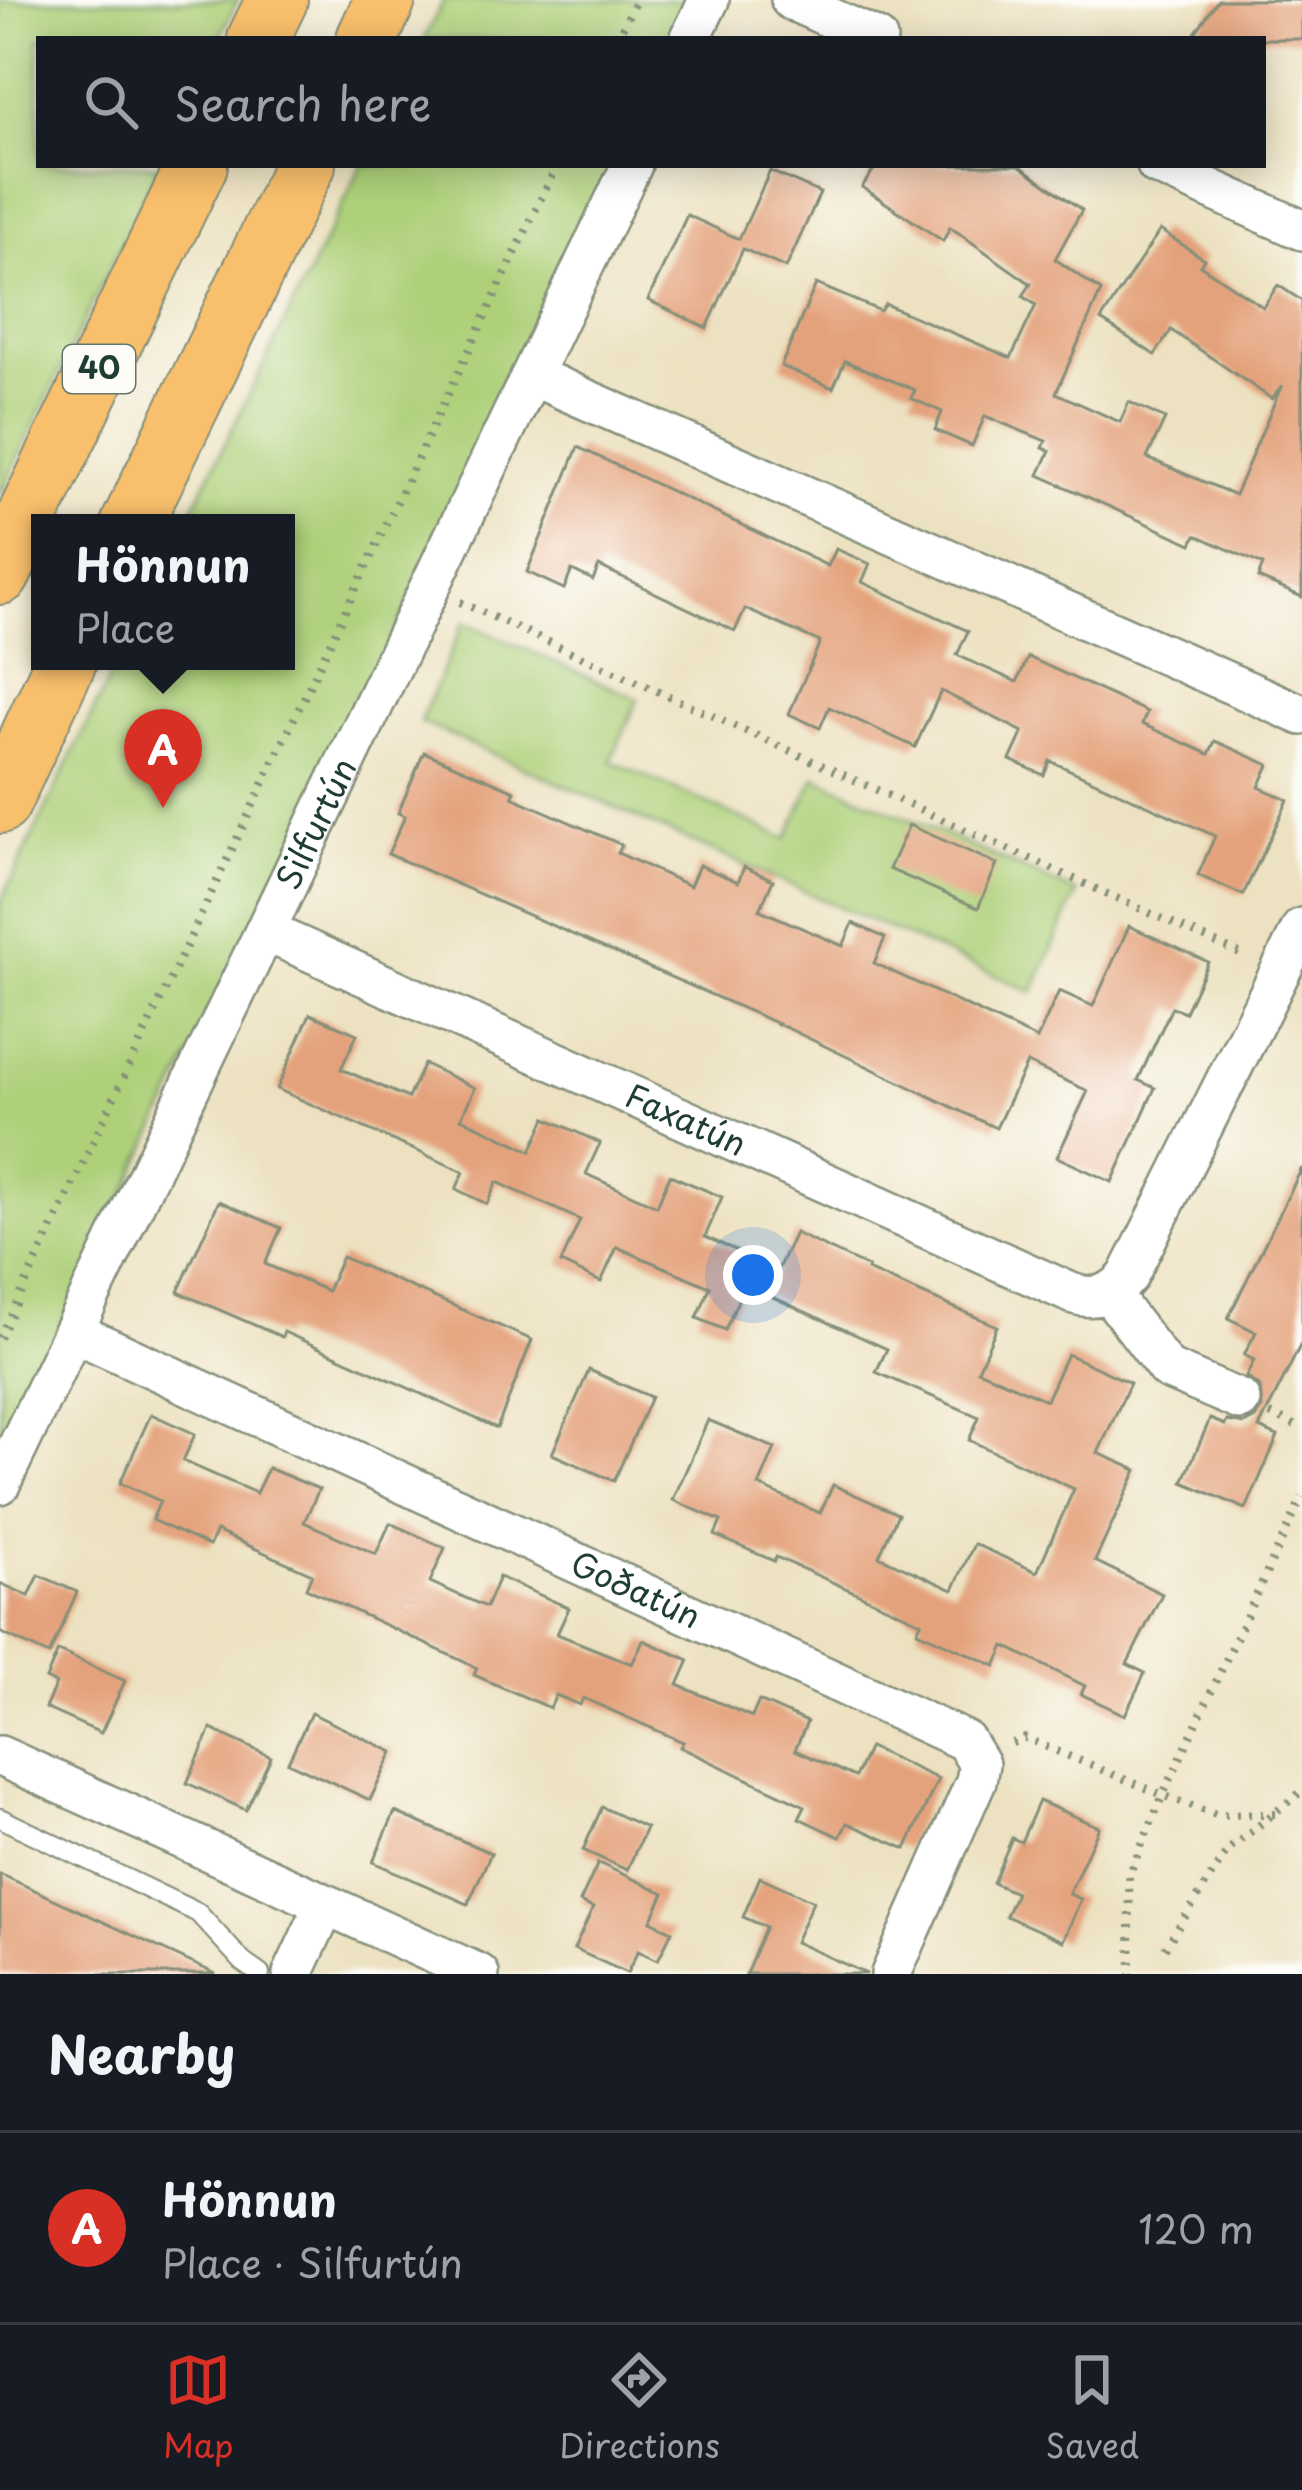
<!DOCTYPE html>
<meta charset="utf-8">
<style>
body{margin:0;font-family:"Playpen Sans",sans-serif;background:#242831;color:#f1f3f6}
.you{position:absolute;left:753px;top:1275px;width:42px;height:42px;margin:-30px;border:9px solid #fff;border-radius:50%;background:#1a73e8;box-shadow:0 0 0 18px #1a73e833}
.badge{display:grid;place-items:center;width:78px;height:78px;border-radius:50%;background:#d93025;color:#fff;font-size:39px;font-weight:700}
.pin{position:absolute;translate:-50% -99px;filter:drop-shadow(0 3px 6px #0008)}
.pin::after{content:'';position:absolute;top:63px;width:42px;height:36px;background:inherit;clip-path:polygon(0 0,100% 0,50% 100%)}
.popup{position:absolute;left:31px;top:514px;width:264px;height:156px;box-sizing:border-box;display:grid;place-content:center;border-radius:0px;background:#171b24;filter:drop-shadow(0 3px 9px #0005);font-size:39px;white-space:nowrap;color:#9ea1a6}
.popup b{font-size:45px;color:#f1f3f6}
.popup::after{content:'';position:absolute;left:50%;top:100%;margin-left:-24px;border:24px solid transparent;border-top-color:#171b24}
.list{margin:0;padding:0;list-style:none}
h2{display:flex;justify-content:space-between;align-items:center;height:156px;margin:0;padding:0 48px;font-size:51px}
h2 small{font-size:39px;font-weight:400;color:#9ea1a6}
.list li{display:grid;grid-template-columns:78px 1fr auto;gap:36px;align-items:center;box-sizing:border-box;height:192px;padding:0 48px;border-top:3px solid #363941}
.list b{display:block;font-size:45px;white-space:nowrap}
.list p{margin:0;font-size:39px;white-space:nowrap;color:#9ea1a6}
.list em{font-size:39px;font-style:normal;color:#9ea1a6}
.icon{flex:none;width:66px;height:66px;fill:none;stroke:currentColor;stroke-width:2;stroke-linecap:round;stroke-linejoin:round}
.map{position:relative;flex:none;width:1302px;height:1974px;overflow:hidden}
.search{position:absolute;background:#171b24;box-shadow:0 6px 30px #0003;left:36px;right:36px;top:36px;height:132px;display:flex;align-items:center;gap:30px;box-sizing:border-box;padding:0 42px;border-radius:0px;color:#9ea1a6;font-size:45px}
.sheet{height:348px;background:#171b24}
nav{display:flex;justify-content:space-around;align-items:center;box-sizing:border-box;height:168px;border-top:3px solid #363941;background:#171b24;font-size:33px;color:#9ea1a6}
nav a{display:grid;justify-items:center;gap:6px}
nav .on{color:#d93025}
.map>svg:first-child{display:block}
.green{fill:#add079;stroke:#668656;stroke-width:3}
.building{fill:#e4a27b}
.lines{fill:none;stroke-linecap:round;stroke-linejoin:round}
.service-casing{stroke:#868f7a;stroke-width:22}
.minor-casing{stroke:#868f7a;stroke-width:44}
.primary-casing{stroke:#868f7a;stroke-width:64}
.path{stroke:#868f7a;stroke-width:8;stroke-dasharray:3 9;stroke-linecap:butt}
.service{stroke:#fff;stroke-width:18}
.minor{stroke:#fff;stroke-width:39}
.primary{stroke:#f8bf6c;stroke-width:60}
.labels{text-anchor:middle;stroke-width:9;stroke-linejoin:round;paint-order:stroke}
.shield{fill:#fdfcf7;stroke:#62766e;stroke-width:3}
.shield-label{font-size:30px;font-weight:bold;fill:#1f3d34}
.street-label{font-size:33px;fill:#1f3d34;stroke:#fdfcf7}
</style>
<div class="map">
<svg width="1302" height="1974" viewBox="0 0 1302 1974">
<rect width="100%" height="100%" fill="#fdfcf7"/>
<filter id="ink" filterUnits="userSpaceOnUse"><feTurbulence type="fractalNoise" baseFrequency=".00833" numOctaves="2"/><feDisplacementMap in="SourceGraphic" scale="24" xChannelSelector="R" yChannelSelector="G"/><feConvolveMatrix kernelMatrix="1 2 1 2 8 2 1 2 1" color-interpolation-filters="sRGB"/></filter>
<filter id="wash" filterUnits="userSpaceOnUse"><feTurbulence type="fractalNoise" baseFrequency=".004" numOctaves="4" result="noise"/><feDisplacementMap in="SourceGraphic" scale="48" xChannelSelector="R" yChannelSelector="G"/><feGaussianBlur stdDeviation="2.7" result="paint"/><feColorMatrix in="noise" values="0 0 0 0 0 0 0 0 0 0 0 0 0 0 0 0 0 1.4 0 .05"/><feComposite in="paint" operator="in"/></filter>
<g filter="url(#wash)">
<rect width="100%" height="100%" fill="#ece1c0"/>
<g class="green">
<path d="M 0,0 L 238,0 L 219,39 L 39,39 L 39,165 L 159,165 L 0,496 Z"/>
<path d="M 444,0 L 699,0 L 680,39 L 424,39 Z"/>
<path d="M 362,165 L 620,165 L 0,1453 L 0,903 L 118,661 L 286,661 L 286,523 L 186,523 Z"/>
<path d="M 464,622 L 638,699 L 611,761 L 787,839 L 815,777 L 1077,893 L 1033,992 L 420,722 Z"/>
</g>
<g id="blocks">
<g class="building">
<path d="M 1218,0 L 1302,0 L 1302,39 L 1191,39 Z"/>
<path d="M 877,165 L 1019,165 L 1082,210 L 1055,259 L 1101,291 L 1056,393 L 1120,422 L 1129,402 L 1165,419 L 1147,458 L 1235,495 L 1282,385 L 1272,399 L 1171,330 L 1155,355 L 1101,320 L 1160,230 L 1204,259 L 1200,265 L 1263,307 L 1278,285 L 1302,301 L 1302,597 L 1258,578 L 1263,565 L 1196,535 L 1192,544 L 1039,475 L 1050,451 L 1043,448 L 1046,441 L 985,416 L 972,446 L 935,430 L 942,412 L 911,398 L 915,390 L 845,361 L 833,388 L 781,366 L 816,284 L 880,311 L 885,304 L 1011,358 L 1036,305 L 1023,296 L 1031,284 L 950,227 L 943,241 L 862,187 Z"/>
<path d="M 770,171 L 820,193 L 786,268 L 743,249 L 707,328 L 648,300 L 687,215 L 739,239 Z"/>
<path d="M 578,447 L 828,566 L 836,549 L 870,564 L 862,582 L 968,631 L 957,655 L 1017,682 L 1028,657 L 1147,712 L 1142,724 L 1209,754 L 1215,741 L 1269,765 L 1259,787 L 1288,800 L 1243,895 L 1198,875 L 1215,836 L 1050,761 L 1044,775 L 1010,760 L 1023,732 L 941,691 L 915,747 L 829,707 L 820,728 L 789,714 L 820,642 L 745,609 L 735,631 L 599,566 L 593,580 L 572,570 L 564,589 L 527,572 Z"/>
<path d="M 424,752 L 515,791 L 512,797 L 622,845 L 618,853 L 690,886 L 699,865 L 738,882 L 744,867 L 773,880 L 760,910 L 843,946 L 853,923 L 885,938 L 874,963 L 1037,1039 L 1059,991 L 1093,1006 L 1129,926 L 1208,962 L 1185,1012 L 1172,1007 L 1138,1080 L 1155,1088 L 1112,1182 L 1057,1157 L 1088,1091 L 1027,1063 L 996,1128 L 783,1026 L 388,854 L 405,816 L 398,813 Z"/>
<path d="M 909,825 L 997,864 L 978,908 L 889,869 Z"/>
<path d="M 310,1014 L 357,1034 L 341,1069 L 408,1098 L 424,1064 L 475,1088 L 461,1118 L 531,1151 L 546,1118 L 600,1143 L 586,1174 L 657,1206 L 670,1175 L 722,1197 L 705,1237 L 756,1259 L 725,1330 L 697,1318 L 710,1287 L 617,1247 L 601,1282 L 561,1263 L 580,1220 L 497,1182 L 487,1204 L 456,1189 L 464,1172 L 277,1089 Z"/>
<path d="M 1302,1168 L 1302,1342 L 1259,1428 L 1278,1436 L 1246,1509 L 1183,1482 L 1210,1419 L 1225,1425 L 1227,1421 L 1244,1424 L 1255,1418 L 1262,1408 L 1260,1387 L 1246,1377 L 1254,1360 L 1244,1355 L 1256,1332 L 1228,1318 Z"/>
<path d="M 219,1201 L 281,1228 L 265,1264 L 327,1291 L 342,1257 L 532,1340 L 497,1428 L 284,1332 L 282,1337 L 178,1292 Z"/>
<path d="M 795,1233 L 868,1267 L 867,1270 L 997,1326 L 978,1370 L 1046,1400 L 1067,1354 L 1130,1383 L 1098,1453 L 1137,1470 L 1095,1561 L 1162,1594 L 1127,1664 L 1145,1673 L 1125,1715 L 1081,1694 L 1085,1686 L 1005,1646 L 996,1666 L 917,1631 L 921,1622 L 776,1557 L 774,1561 L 715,1535 L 721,1521 L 673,1500 L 708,1420 L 775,1448 L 759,1486 L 820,1513 L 833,1485 L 898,1514 L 879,1556 L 953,1590 L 974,1544 L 1037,1572 L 1074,1489 L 969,1440 L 979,1417 L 876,1372 L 887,1349 L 766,1294 Z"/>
<path d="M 589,1370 L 651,1397 L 614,1481 L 552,1454 Z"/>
<path d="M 151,1414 L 195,1434 L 183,1461 L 256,1493 L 268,1468 L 319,1489 L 304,1522 L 376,1554 L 390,1523 L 445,1548 L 430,1582 L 486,1607 L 499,1577 L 569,1608 L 557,1634 L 632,1664 L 643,1640 L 689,1660 L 678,1685 L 752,1717 L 759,1701 L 807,1722 L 795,1750 L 855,1777 L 869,1747 L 938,1779 L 906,1849 L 847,1823 L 840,1837 L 818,1827 L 799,1818 L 805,1806 L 680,1747 L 683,1742 L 583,1698 L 580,1705 L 556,1695 L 550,1708 L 474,1675 L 477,1668 L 306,1588 L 312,1574 L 216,1531 L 209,1546 L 152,1520 L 160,1501 L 120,1483 Z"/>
<path d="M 39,1575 L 77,1592 L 49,1655 L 0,1632 L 0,1583 L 29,1596 Z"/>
<path d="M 58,1651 L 125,1681 L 101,1733 L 45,1708 L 56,1684 L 46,1679 Z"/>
<path d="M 311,1713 L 393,1752 L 370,1800 L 288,1762 Z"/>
<path d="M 211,1729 L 271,1757 L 246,1810 L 187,1783 Z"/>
<path d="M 1039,1801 L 1099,1827 L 1069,1894 L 1081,1899 L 1063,1941 L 1006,1916 L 1016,1893 L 993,1883 L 1012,1838 L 1021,1842 Z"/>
<path d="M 602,1807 L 646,1828 L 627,1870 L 583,1850 Z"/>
<path d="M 395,1812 L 491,1853 L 468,1904 L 373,1862 Z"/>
<path d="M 598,1863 L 664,1893 L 651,1921 L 672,1931 L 658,1960 L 638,1951 L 627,1973 L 574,1949 L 593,1908 L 580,1902 Z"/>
<path d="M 0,1874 L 216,1974 L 0,1974 Z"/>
<path d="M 760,1877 L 813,1901 L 795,1942 L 867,1974 L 746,1974 L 766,1927 L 743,1917 Z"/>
</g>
</g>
</g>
<g filter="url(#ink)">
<use href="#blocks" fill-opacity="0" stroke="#868f7a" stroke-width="3"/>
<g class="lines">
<defs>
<path id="service" d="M 0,1818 L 198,1913 L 243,1962 L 260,1974"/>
<g id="minor">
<path d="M 791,0 L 877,39"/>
<path d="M 690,39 L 709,0"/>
<path d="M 1157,165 L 1302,230"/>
<path d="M 533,376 L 1302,715"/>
<path id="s1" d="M 267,932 L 1071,1293 C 1094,1301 1113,1295 1128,1276 L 1302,928"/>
<path d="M 1109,1293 L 1167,1369 L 1240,1400"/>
<path id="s2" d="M 74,1332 L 965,1741 L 979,1764 L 976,1781 L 891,1974"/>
<path id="s3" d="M 0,1484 L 632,165"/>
<path d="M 0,1756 L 479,1974"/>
<path d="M 293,1974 L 325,1905"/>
</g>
<g id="primary">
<path d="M 258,39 L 277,0"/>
<path d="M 367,39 L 385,0"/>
<path d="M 132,523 L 305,165"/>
<path d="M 0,574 L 197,165"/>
<path d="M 0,803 L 66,661"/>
</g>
</defs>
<use href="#service" class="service-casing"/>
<use href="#minor" class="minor-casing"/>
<use href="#primary" class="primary-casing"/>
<g class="path">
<path d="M 617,39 L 636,0"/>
<path d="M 460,602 L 1245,956"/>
<path d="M 0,1338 L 557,165"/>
<path d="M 1270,1414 L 1302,1428"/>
<path d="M 1012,1743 L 1025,1738 L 1163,1795 L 1129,1875 L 1131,1974"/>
<path d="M 1275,1814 L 1216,1815 L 1163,1795 L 1302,1497"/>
<path d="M 1165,1948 L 1228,1850 L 1302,1791"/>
</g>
<use href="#service" class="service"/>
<use href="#minor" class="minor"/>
<use href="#primary" class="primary"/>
</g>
</g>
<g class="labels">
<rect class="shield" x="63" y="345" width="72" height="48" rx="9"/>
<g class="shield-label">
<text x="99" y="379">40</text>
</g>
<g class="street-label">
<text dy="12" stroke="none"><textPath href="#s3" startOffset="732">Silfurtún</textPath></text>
<text dy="12" stroke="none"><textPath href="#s1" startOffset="459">Faxatún</textPath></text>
<text dy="12" stroke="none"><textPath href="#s2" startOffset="618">Goðatún</textPath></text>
</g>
</g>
</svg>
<div class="you"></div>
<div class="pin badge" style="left:163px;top:808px">A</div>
<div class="popup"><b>Hönnun</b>Place</div>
<div class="search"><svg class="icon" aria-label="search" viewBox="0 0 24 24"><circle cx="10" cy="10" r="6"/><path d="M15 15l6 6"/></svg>Search here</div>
</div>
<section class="sheet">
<h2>Nearby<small></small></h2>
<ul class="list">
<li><span class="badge">A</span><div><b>Hönnun</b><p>Place · Silfurtún</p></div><em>120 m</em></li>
</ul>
</section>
<nav>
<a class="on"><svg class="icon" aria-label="map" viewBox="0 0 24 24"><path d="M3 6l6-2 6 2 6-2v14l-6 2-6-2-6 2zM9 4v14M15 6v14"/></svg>Map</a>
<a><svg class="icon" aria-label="directions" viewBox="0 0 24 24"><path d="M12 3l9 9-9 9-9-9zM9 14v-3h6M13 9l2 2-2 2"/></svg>Directions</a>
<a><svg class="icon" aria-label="saved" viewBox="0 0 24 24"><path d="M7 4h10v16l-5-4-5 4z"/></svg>Saved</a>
</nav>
